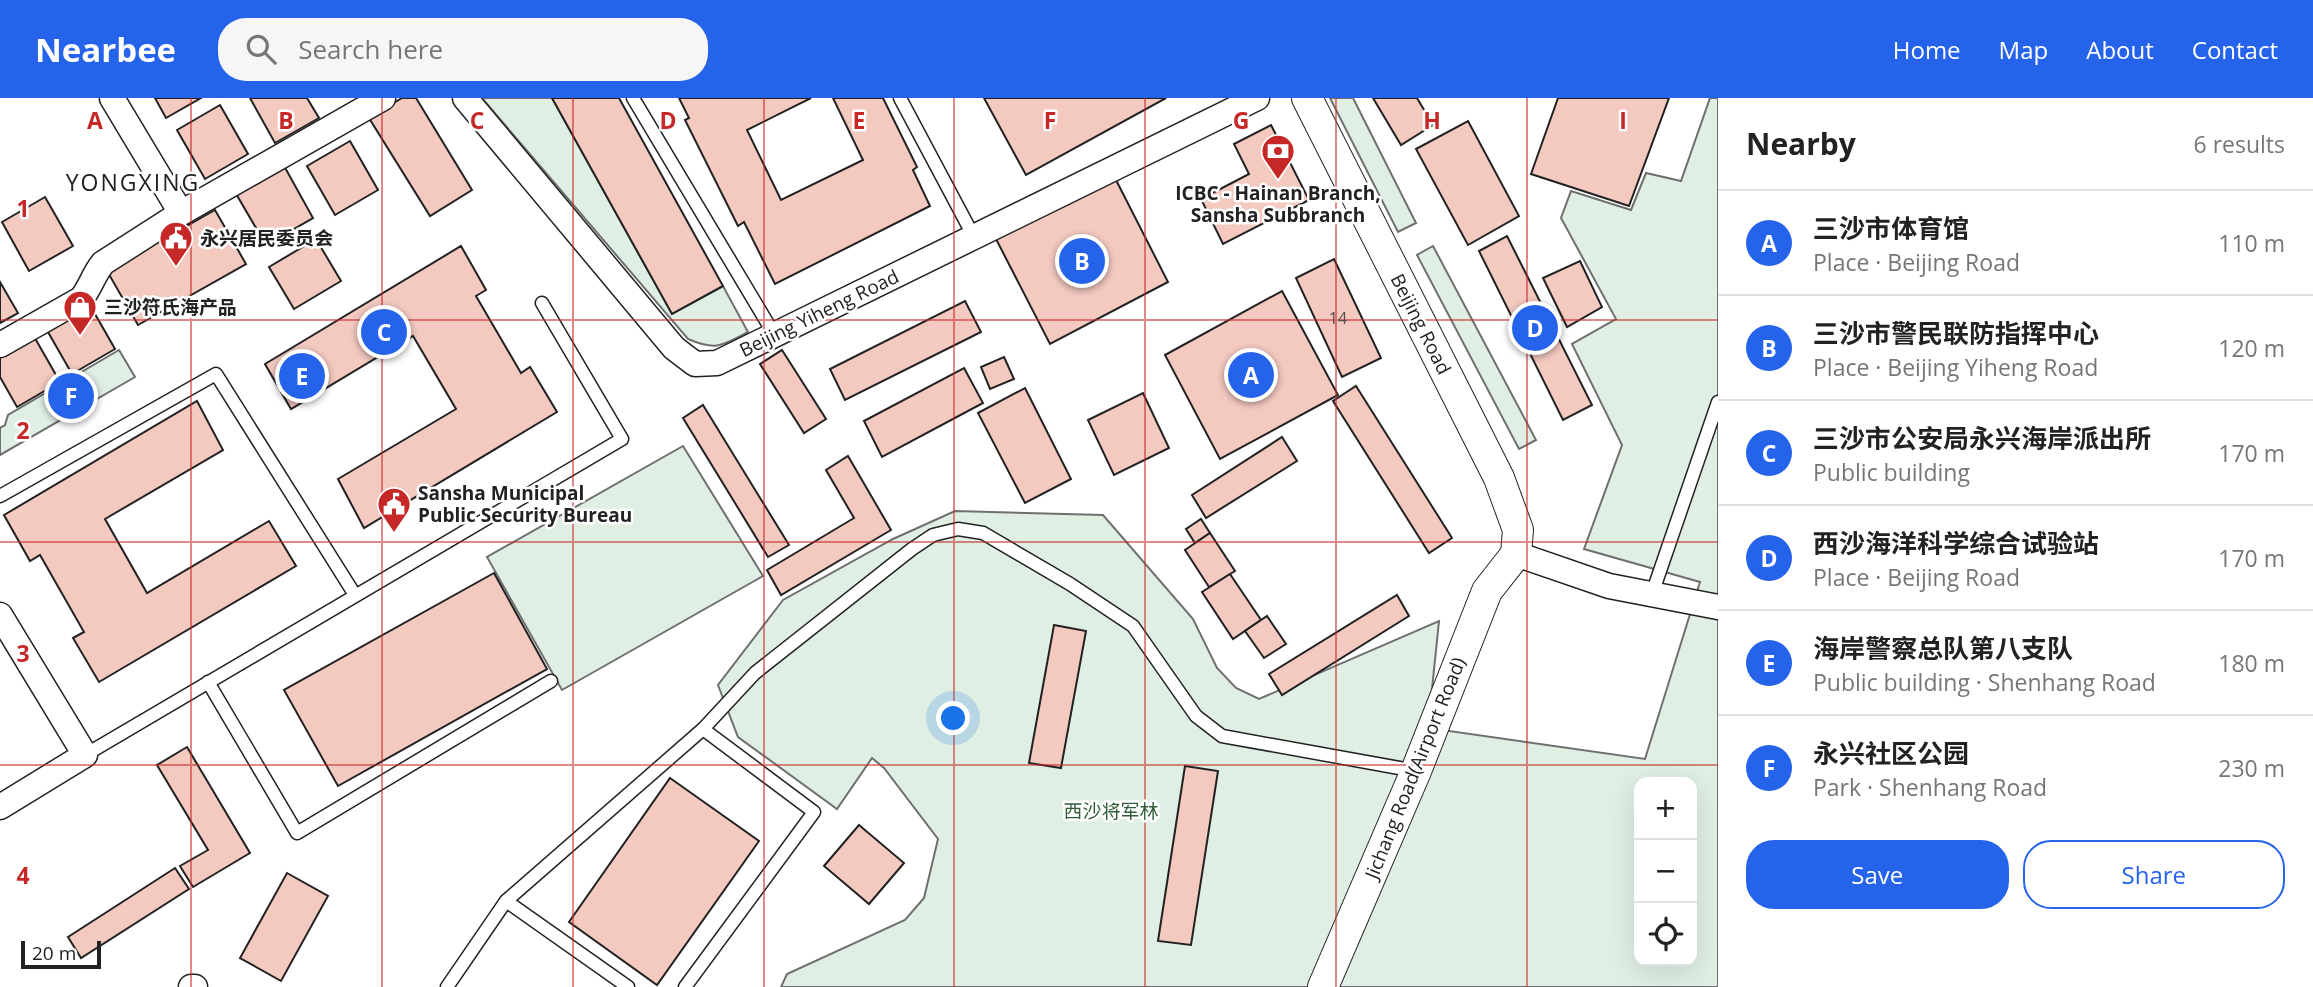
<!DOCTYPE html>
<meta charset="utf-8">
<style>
body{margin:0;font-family:"Open Sans","Noto Sans SC",sans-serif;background:#f6f6f6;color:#222}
.controls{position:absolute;right:21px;bottom:21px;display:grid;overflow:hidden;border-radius:14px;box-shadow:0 7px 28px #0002}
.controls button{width:63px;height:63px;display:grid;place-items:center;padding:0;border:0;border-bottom:2px solid #e0e0e0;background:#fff;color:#222;font:35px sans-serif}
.scale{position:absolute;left:21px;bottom:18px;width:80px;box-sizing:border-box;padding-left:7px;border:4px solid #222;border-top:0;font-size:19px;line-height:24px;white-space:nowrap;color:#222;-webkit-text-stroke:5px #fff;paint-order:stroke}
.you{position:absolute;left:954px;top:621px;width:24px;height:24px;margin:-18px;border:5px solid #fff;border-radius:50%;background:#1a73e8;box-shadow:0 0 0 10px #1a73e833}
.badge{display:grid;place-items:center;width:46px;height:46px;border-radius:50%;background:#2563eb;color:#fff;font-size:23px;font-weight:700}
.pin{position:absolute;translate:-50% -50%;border:4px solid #fff;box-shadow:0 2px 7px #0006}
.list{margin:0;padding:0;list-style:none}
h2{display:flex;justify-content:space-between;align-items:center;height:91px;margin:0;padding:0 28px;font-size:30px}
h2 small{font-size:23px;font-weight:400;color:#767676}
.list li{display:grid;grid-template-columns:46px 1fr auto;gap:21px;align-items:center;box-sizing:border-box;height:105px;padding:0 28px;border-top:2px solid #e0e0e0}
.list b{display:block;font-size:26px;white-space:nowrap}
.list p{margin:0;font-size:23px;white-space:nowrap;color:#767676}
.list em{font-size:23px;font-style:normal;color:#767676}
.actions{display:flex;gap:14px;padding:21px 28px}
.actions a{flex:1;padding:16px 0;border:2px solid #2563eb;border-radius:28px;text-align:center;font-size:24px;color:#2563eb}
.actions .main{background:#2563eb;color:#fff}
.icon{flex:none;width:38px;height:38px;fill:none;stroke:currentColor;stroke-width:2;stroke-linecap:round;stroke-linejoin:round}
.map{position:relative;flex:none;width:1718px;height:889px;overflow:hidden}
header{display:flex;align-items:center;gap:42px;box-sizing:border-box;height:98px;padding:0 35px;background:#2563eb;color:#fff}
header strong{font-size:33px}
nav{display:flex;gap:38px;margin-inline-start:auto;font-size:24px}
.search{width:490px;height:63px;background:#f6f6f6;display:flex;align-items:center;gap:18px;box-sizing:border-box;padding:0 24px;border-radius:28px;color:#767676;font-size:26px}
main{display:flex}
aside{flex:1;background:#fff}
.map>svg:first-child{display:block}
.green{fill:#e0efe3;stroke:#6f6f6f;stroke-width:2;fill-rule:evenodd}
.building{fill:#f3c9c0;stroke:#222;stroke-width:2}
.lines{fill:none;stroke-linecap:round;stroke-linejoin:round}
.service-casing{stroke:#222;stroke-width:15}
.minor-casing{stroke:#222;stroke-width:27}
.tertiary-casing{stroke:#222;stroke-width:32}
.service{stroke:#fff;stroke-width:12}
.minor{stroke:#fff;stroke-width:24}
.tertiary{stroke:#fff;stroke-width:30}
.grid{fill:none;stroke:#c62828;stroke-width:2;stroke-opacity:0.55}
.labels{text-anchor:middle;stroke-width:5;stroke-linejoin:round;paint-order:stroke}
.number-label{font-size:16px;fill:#564c4a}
.poi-label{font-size:19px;font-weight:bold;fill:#222;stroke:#fff;text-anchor:start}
.street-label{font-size:19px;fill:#222;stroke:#fff}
.park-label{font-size:19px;fill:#2f5e38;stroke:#fff}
.quarter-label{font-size:23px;letter-spacing:2px;fill:#222;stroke:#fff}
.grid-label{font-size:23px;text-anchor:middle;font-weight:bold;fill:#c62828;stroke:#fff;stroke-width:5;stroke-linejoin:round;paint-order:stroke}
</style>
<header>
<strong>Nearbee</strong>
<div class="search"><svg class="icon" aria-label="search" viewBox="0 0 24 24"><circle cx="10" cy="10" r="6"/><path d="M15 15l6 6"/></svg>Search here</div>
<nav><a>Home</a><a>Map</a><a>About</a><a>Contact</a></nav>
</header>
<main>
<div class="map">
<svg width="1718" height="889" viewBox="0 0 1718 889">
<rect width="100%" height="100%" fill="#fff"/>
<g class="green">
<path d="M 482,0 L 552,0 L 672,216 L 723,188 L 748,234 C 722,248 716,253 688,241 Z"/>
<path d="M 1330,0 L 1353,0 L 1416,125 L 1398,134 Z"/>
<path d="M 1710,0 L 1718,0 L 1718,889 L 781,889 L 787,876 L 905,822 L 924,800 L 938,741 L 884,670 L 872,660 L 837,711 L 738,639 L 718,587 L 783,502 L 893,441 L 955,413 L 1103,417 L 1193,521 L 1217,570 L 1236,590 L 1259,601 L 1439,523 L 1428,630 L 1645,661 L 1700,484 L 1584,451 L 1622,347 L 1572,246 L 1616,221 L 1561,120 L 1571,93 L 1631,112 L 1646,75 L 1681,83 ZM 1639,684 L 1692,684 L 1692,863 L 1639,863 Z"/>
<path d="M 1433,148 L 1536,342 L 1519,351 L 1417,157 Z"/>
<path d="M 119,252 L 135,279 L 0,357 L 0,330 L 5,327 L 8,317 Z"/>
<path d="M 683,348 L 763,478 L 562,592 L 487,459 Z"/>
</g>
<g class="building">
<path d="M 155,0 L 201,0 L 166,20 Z"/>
<path d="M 250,0 L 307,0 L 319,20 L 275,45 Z"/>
<path d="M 402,0 L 416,0 L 472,92 L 430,118 L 369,20 Z"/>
<path d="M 552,0 L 619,0 L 723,188 L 672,216 Z"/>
<path d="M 679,0 L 811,0 L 747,32 L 781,102 L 863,62 L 833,0 L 883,0 L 917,69 L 913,72 L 930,108 L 775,186 L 744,124 L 738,128 L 685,22 L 689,20 Z"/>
<path d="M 984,0 L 1166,0 L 1026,77 Z"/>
<path d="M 1373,0 L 1417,0 L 1433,27 L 1401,47 Z"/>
<path d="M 1558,0 L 1669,0 L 1629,108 L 1531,76 Z"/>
<path d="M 220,7 L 248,56 L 205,81 L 177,32 Z"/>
<path d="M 1468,23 L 1519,118 L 1468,147 L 1416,51 Z"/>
<path d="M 1271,27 L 1309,102 L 1223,146 L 1201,101 L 1249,76 L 1234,46 Z"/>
<path d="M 350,43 L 378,92 L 335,117 L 307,68 Z"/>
<path d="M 283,66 L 313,120 L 266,147 L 235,94 Z"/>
<path d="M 1115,80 L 1168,184 L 1050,246 L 996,141 Z"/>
<path d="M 45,99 L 73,148 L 29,173 L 2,124 Z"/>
<path d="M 215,112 L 246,166 L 138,227 L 107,173 Z"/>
<path d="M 1507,138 L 1592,307 L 1563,322 L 1479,153 Z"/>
<path d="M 316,141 L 341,183 L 294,211 L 269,169 Z"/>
<path d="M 461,148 L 486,192 L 476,198 L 521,275 L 530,269 L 557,314 L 364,430 L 338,381 L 456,311 L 413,238 L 291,311 L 265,266 Z"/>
<path d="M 1334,161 L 1381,260 L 1342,279 L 1296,180 Z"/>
<path d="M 1580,163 L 1602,209 L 1567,229 L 1543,180 Z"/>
<path d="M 0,184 L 18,215 L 0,225 Z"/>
<path d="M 1282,193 L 1338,297 L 1220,361 L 1165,257 Z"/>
<path d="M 87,202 L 115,251 L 72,276 L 44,227 Z"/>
<path d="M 965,203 L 981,234 L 845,302 L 830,271 Z"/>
<path d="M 32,235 L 60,284 L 17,309 L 0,279 L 0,253 Z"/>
<path d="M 782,252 L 826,321 L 804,335 L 760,266 Z"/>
<path d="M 1004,259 L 1014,281 L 990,291 L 981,269 Z"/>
<path d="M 964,270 L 983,305 L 882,359 L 864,323 Z"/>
<path d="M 1356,288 L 1452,440 L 1429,455 L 1333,303 Z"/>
<path d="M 1025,290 L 1071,381 L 1025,405 L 978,315 Z"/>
<path d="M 1143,295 L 1169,350 L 1114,377 L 1088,322 Z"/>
<path d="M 197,303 L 223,352 L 105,421 L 147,495 L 269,423 L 296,468 L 99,584 L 73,540 L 84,534 L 40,457 L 30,463 L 4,417 Z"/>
<path d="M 703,307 L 789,447 L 768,459 L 683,320 Z"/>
<path d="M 1282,339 L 1297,363 L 1206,420 L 1192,397 Z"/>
<path d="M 848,358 L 891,432 L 781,497 L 767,472 L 854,420 L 826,372 Z"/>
<path d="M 1201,421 L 1210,435 L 1195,445 L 1186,431 Z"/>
<path d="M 1210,435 L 1235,473 L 1209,489 L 1185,452 Z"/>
<path d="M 494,475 L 547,571 L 338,688 L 284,592 Z"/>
<path d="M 1230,476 L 1261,522 L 1233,541 L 1202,494 Z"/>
<path d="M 1397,497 L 1409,518 L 1282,597 L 1269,576 Z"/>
<path d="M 1267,518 L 1286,546 L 1264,560 L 1245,533 Z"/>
<path d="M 1054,527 L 1086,533 L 1061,670 L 1029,665 Z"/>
<path d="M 187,649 L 250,755 L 193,789 L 180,768 L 208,752 L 157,667 Z"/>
<path d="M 1185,668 L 1218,673 L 1191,847 L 1158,843 Z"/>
<path d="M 670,680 L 759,743 L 657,887 L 569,824 Z"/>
<path d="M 859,727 L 904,765 L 869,806 L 824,768 Z"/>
<path d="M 175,770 L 189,791 L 81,860 L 68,839 Z"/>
<path d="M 287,775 L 328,798 L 281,883 L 240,860 Z"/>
</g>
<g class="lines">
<defs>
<g id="service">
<path d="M 633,0 L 774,236"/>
<path d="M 900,0 L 974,139"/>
<path d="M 0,398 L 216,276 L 355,497"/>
<path d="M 1652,496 L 1718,304"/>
<path d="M 208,584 L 297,735 L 551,583"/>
<path d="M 85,657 L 622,341 L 542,205"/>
<path d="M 506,803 L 628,889"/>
<path d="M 447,889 L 506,803 L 703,631 L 755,575 L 912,451 L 933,437 L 958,431 L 983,435 L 1070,486 L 1133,528 L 1196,618 L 1222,638 L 1416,673"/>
<path d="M 685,889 L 814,714 L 703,631"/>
</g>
<g id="minor">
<path d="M 465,0 L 674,250 L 695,266 L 717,265 L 1257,0"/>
<path d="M 181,115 L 383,0"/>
<path d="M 0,247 L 81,201 C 91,189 93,177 103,165 L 181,115 L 112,0"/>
<path d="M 1516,456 L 1609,488 L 1718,509"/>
<path d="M 0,517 L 85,657 L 0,709"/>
<path d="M 191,889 L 195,889"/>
</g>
<path id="tertiary" d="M 1307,0 L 1499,380 L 1518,432 L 1516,456 L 1487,493 L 1416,673 L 1323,889"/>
</defs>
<use href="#service" class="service-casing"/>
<use href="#minor" class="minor-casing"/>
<use href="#tertiary" class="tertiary-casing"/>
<use href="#service" class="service"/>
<use href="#minor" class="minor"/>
<use href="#tertiary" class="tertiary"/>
</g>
<path class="grid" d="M 191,0 L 191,889M 382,0 L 382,889M 573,0 L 573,889M 764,0 L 764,889M 954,0 L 954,889M 1145,0 L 1145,889M 1336,0 L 1336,889M 1527,0 L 1527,889M 0,222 L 1718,222M 0,444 L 1718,444M 0,667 L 1718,667"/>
<defs>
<symbol id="bank-pin" viewBox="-11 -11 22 30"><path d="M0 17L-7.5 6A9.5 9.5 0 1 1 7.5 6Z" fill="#c62828" stroke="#fff"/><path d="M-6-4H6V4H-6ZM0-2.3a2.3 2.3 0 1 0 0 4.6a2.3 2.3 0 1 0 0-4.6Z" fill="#fff"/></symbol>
<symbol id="civic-pin" viewBox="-11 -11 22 30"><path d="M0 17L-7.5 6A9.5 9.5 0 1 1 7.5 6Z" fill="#c62828" stroke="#fff"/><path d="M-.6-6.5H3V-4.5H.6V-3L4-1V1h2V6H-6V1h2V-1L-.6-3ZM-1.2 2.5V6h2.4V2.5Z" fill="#fff"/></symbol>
<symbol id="shop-pin" viewBox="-11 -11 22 30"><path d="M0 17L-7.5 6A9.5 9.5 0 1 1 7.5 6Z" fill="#c62828" stroke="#fff"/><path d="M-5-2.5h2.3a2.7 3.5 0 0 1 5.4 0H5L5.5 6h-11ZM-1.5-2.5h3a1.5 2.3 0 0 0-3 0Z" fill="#fff"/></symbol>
</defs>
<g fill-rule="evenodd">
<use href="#bank-pin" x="1259" y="34" width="38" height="52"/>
<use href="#civic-pin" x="157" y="121" width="38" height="52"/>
<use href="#shop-pin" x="61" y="190" width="38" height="52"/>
<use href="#civic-pin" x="375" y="387" width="38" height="52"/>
</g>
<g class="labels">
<g class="number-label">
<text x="1338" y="226">14</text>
</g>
<g class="poi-label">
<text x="1278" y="102" text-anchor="middle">ICBC - Hainan Branch,<tspan x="1278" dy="22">Sansha Subbranch</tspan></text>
<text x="200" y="147">永兴居民委员会</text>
<text x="104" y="216">三沙符氏海产品</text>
<text x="418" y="402">Sansha Municipal<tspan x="418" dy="22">Public Security Bureau</tspan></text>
</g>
<g class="street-label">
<text transform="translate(819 215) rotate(-26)" y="7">Beijing Yiheng Road</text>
<text transform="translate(1421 226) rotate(63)" y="7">Beijing Road</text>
<text transform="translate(1415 670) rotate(-68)" y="7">Jichang Road(Airport Road)</text>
</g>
<g class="park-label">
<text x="1111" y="720">西沙将军林</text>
</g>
<g class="quarter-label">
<text x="133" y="93">YONGXING</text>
</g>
</g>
<g class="grid-label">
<text x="95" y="31">A</text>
<text x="286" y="31">B</text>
<text x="477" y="31">C</text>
<text x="668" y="31">D</text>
<text x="859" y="31">E</text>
<text x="1050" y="31">F</text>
<text x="1241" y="31">G</text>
<text x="1432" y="31">H</text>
<text x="1623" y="31">I</text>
<text x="23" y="119">1</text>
<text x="23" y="341">2</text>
<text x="23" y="564">3</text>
<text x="23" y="786">4</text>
</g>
</svg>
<div class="controls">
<button>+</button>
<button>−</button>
<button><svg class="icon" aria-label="locate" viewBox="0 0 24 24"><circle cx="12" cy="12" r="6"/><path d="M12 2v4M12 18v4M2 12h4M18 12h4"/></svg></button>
</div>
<div class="scale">20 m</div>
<div class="you"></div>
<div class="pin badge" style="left:1251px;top:277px">A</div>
<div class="pin badge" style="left:1082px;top:163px">B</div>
<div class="pin badge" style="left:384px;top:234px">C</div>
<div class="pin badge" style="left:1535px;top:230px">D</div>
<div class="pin badge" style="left:302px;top:278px">E</div>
<div class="pin badge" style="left:71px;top:298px">F</div>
</div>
<aside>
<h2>Nearby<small>6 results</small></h2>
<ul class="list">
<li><span class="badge">A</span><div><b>三沙市体育馆</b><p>Place · Beijing Road</p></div><em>110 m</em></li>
<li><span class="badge">B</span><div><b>三沙市警民联防指挥中心</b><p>Place · Beijing Yiheng Road</p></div><em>120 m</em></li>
<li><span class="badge">C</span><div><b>三沙市公安局永兴海岸派出所</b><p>Public building</p></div><em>170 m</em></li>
<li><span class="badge">D</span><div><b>西沙海洋科学综合试验站</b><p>Place · Beijing Road</p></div><em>170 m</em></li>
<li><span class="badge">E</span><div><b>海岸警察总队第八支队</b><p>Public building · Shenhang Road</p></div><em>180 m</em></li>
<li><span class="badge">F</span><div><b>永兴社区公园</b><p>Park · Shenhang Road</p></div><em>230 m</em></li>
</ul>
<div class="actions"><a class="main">Save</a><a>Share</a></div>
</aside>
</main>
